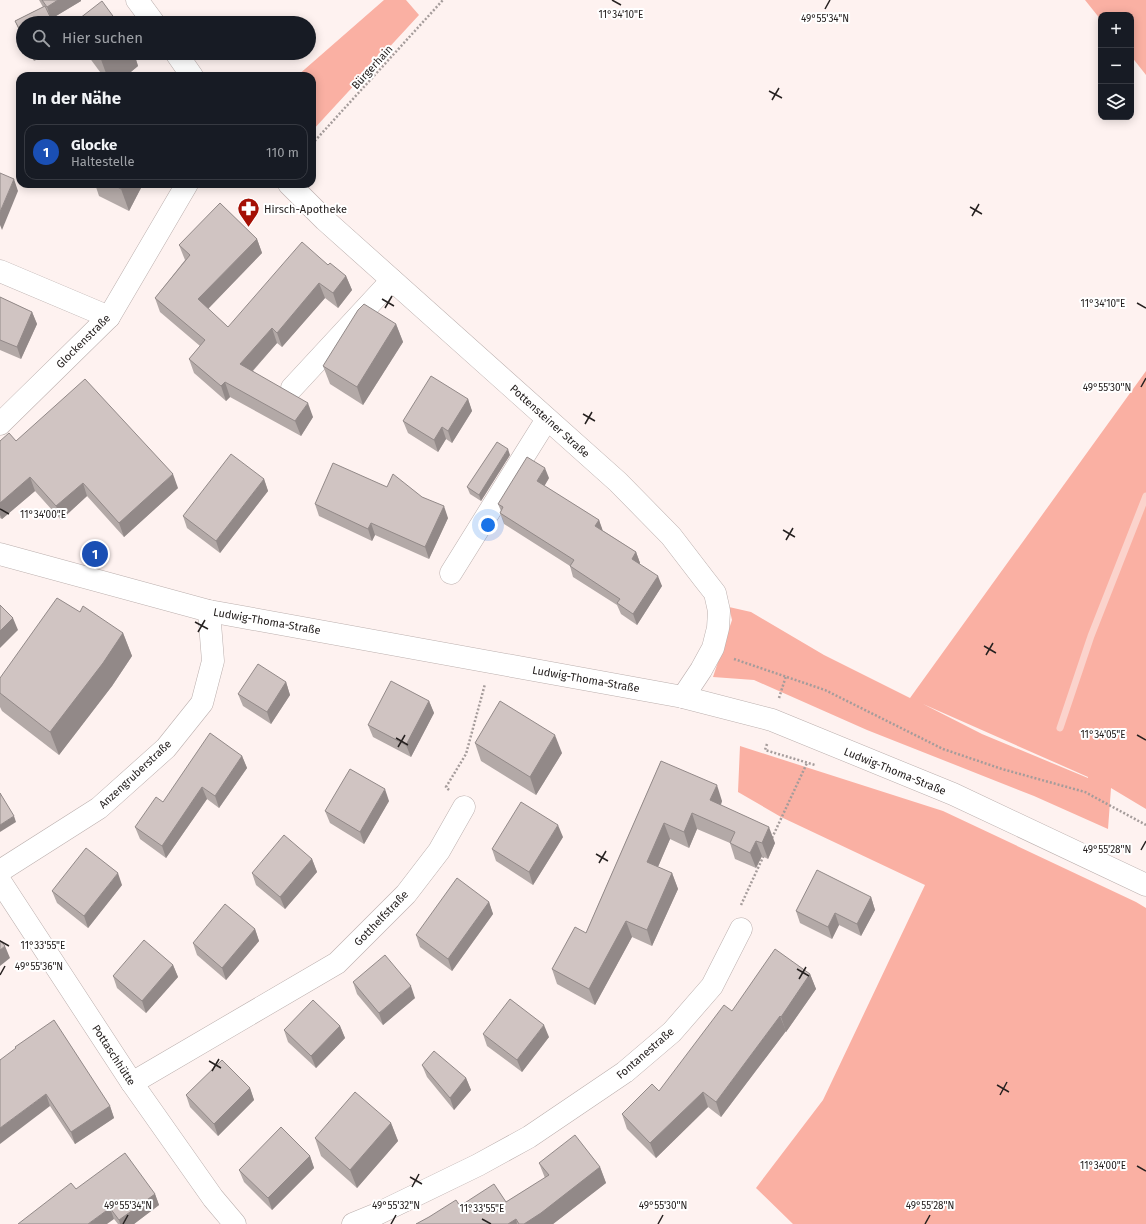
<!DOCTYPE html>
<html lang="de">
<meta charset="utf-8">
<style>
body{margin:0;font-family:"Fira Sans",sans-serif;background:#242831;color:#f1f3f6}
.controls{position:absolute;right:12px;top:12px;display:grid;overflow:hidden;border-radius:8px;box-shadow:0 2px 10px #0003}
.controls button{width:36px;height:36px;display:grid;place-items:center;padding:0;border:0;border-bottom:1px solid #363941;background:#171b24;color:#f1f3f6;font:20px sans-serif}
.you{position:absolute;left:488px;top:525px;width:14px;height:14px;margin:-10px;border:3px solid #fff;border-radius:50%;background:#1a73e8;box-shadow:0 0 0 6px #1a73e833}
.badge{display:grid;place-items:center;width:26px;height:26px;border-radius:50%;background:#db2777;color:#fff;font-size:13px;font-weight:700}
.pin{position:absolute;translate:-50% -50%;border:2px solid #fff;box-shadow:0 1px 4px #0006}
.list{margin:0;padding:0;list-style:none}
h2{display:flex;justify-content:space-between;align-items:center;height:52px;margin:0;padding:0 16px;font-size:17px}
h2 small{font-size:13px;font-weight:400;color:#9ea1a6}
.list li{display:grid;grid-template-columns:26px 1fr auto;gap:12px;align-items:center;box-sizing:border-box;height:56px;margin:0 8px 8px;padding:0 8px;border:1px solid #363941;border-radius:12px}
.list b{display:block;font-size:15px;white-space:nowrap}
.list p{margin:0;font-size:13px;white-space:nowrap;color:#9ea1a6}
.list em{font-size:13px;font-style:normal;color:#9ea1a6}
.icon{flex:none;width:22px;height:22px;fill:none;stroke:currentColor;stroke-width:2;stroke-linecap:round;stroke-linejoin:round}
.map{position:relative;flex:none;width:1146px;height:1224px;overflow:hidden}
.search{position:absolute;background:#171b24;box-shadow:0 2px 10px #0003;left:16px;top:16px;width:300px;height:44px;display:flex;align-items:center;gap:10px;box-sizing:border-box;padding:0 14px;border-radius:22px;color:#9ea1a6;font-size:15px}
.panel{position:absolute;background:#171b24;box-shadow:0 2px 10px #0003;left:16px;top:72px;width:300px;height:116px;border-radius:12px}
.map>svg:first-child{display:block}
.green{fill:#fab0a3;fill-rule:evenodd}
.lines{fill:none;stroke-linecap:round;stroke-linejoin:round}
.stream{stroke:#fbd3cc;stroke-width:7}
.minor-casing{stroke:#bbafad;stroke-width:23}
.path{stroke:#a59c9b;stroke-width:2.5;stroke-dasharray:2 2;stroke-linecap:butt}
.minor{stroke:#fff;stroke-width:22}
.wall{fill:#b3a9a7}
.shaded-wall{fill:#928988}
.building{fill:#d0c4c2;stroke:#928988}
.ticks{fill:none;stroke:#262120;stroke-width:1.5}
.labels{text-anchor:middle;stroke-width:4;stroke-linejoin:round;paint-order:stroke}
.street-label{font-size:11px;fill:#262120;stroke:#fff}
.poi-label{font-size:11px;fill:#262120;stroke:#fff;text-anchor:start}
.ticks-label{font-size:10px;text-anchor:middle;fill:#262120;stroke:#fff;stroke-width:4;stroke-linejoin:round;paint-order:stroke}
</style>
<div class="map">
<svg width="1146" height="1224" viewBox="0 0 1146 1224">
<rect width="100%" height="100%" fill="#fef2f0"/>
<g class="green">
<path d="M 384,0 L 406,0 L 419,15 L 312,131 L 312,76 L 297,76 Z"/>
<path d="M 1085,0 L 1146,0 L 1146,75 L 1131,56 L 1131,15 L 1101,15 L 1101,20 Z"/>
<path d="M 1146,371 L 1146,809 L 1111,788 L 1108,829 L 1034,796 L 867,730 L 754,680 L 713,677 L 732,620 L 729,607 L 751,612 L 824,655 L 910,698 ZM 923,704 L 1088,777 L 1088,778 L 982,734 Z"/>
<path d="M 740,746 L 943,811 L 1136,902 L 1146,908 L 1146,1224 L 793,1224 L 756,1188 L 823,1100 L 925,885 L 781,817 L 738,792 Z"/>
</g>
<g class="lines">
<path class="stream" d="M 1060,728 L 1091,636 L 1146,496"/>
<defs>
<g id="minor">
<path d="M 137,0 L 154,23"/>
<path d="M 176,53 L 192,76"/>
<path d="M 289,184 L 325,220 L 618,482 L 671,536 L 704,579 L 715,593 L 719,611 L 718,628 L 713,648 L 701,670 L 683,697"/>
<path d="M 0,271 L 109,317"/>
<path d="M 292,388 L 392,280"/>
<path d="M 0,424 L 109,317 L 187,184"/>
<path d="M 0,554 L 209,611 L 683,697 L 772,720 L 953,794 L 1146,885"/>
<path d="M 451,573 L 547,419"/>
<path d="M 0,871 L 99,808 L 166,748 L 202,703 L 213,661 L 209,611"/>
<path d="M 0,881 L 132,1083 L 213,1198 L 235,1224"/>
<path d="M 132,1083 L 337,963 L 406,894 L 439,851 L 464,807"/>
<path d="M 353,1224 L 375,1215 L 478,1165 L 529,1137 L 625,1072 L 672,1032 L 712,986 L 741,929"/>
</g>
</defs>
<use href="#minor" class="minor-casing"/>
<g class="path">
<path d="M 312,144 L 443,0"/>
<path d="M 734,659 L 825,690 L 943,749 L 1002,769 L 1085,792 L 1146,825"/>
<path d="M 779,698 L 786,676"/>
<path d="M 767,744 L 765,750 L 815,765"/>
<path d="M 449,790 L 446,787 L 466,754 L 485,684"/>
<path d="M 772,838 L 807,763"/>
<path d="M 741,905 L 764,855"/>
</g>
<use href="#minor" class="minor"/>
</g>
<g class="wall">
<path d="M 39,0 L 81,0 L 81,1 L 51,19 L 23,23 L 23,40 L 20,33 L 15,21 L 43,7 Z"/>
<path d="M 30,53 L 51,53 L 34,61 Z"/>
<path d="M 86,53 L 134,53 L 138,66 L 126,76 L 103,76 Z"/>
<path d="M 95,184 L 143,184 L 129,211 L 99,196 Z"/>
<path d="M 257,239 L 262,253 L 208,309 L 228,327 L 328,265 L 346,276 L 352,290 L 338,308 L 325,298 L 282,347 L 277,343 L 253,371 L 313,417 L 301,436 L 230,397 L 226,401 L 194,373 L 189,359 L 200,346 L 160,312 L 155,298 L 185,260 L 179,245 Z"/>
<path d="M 0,297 L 32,312 L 37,324 L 21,359 L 0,350 Z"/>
<path d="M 396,324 L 403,342 L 363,405 L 330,384 L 323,366 Z"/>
<path d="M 468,399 L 472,411 L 452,443 L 446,439 L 438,452 L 408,433 L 403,421 Z"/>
<path d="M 0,441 L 16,441 L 178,488 L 124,537 L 87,496 L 61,520 L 35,491 L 2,519 L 0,518 Z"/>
<path d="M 510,455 L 481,501 L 470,494 L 467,487 Z"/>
<path d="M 549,478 L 544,486 L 599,520 L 602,530 L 636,552 L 640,563 L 640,564 L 662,586 L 637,625 L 621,614 L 617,605 L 573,577 L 570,566 L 504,524 L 500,513 L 501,511 L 498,504 Z"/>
<path d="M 264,479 L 268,491 L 220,553 L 187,528 L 183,516 Z"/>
<path d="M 315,504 L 448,518 L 429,559 L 375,535 L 372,541 L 319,516 Z"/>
<path d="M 80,612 L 123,633 L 132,656 L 112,686 L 59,755 L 2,711 L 0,707 L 0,678 Z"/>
<path d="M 286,682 L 290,695 L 271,724 L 243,706 L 238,694 Z"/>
<path d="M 429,701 L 434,713 L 411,757 L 373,737 L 368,725 Z"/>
<path d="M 475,743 L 562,753 L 536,795 L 481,761 Z"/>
<path d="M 242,756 L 247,768 L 219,808 L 207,799 L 166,858 L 140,839 L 135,827 L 163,802 Z"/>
<path d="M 661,761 L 722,801 L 721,805 L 775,843 L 768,859 L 762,856 L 756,868 L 735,859 L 730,843 L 697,829 L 689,848 L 670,839 L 658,867 L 672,873 L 678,889 L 652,946 L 632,937 L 595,1005 L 557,984 L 552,969 L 586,933 Z"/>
<path d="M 389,801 L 364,844 L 330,823 L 325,811 Z"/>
<path d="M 563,837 L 533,885 L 496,861 L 492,849 Z"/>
<path d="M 312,859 L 317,872 L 285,909 L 256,885 L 252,873 Z"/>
<path d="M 122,885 L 88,928 L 57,903 L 52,891 Z"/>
<path d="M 871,897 L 875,910 L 861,936 L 839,925 L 832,939 L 800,923 L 796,911 Z"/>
<path d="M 489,902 L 493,914 L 452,971 L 420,947 L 416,935 Z"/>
<path d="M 255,929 L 259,941 L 226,980 L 197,955 L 193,943 Z"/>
<path d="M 173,965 L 178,977 L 146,1013 L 117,988 L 113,976 Z"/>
<path d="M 810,974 L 816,989 L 786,1032 L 786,1031 L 721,1117 L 708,1107 L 656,1158 L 627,1129 L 622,1114 L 659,1091 Z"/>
<path d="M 353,982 L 415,998 L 383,1025 L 357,994 Z"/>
<path d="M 340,1026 L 345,1038 L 316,1068 L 288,1042 L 284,1030 Z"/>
<path d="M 483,1034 L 549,1037 L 522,1072 L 487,1046 Z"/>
<path d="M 0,1060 L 110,1106 L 114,1118 L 75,1144 L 50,1106 Z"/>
<path d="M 422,1065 L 466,1078 L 471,1090 L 454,1110 L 427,1077 Z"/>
<path d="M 250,1088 L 254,1100 L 218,1136 L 190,1107 L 186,1095 Z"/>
<path d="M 391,1123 L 398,1141 L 357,1188 L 321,1156 L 315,1138 Z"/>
<path d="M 310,1156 L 314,1168 L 272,1210 L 244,1182 L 239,1170 Z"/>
<path d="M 539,1163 L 600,1167 L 606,1183 L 553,1224 L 416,1224 L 460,1206 L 506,1202 L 545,1178 Z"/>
<path d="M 76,1189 L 155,1194 L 159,1205 L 134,1224 L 118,1224 L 114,1219 Z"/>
</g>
<g class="shaded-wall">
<path d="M 58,0 L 81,0 L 81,1 L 51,19 L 47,7 Z"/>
<path d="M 101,53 L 134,53 L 138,66 L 126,76 L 107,76 L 99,54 Z"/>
<path d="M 14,179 L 18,191 L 2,230 L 0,225 L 0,212 Z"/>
<path d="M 123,184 L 143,184 L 129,211 L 121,189 Z"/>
<path d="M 257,239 L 262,253 L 203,314 L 198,299 Z"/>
<path d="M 346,276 L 352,290 L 338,308 L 333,293 Z"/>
<path d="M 319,283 L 325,298 L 282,347 L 277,333 Z"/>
<path d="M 32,312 L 37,324 L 21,359 L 17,347 Z"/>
<path d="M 396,324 L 403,342 L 363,405 L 357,387 Z"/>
<path d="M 272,328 L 277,343 L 246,378 L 240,364 Z"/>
<path d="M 225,382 L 230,397 L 226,401 L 221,386 Z"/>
<path d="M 468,399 L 472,411 L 452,443 L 448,431 Z"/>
<path d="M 308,403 L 313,417 L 301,436 L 295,421 Z"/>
<path d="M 442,427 L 446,439 L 438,452 L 434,440 Z"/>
<path d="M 508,449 L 510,455 L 481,501 L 479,495 Z"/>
<path d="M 545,468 L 549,478 L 541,492 L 537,481 Z"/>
<path d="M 173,474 L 178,488 L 124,537 L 119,523 Z"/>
<path d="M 30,477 L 35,491 L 2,519 L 0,515 L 0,503 Z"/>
<path d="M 264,479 L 268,491 L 220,553 L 216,541 Z"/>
<path d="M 83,483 L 87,496 L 61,520 L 56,506 Z"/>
<path d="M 444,506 L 448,518 L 429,559 L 425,547 Z"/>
<path d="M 599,520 L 603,531 L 595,526 Z"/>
<path d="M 371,523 L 375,535 L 372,541 L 368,529 Z"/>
<path d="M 636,552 L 640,563 L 636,569 L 632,559 Z"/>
<path d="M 658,576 L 662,586 L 637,625 L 633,614 Z"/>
<path d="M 13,618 L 18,630 L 0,648 L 0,631 Z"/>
<path d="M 123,633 L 132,656 L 112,686 L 59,755 L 50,732 Z"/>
<path d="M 286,682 L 290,695 L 271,724 L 267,712 Z"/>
<path d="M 429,701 L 434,713 L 411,757 L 406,745 Z"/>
<path d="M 555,735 L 562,753 L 536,795 L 530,777 Z"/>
<path d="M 242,756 L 247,768 L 219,808 L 215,796 Z"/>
<path d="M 717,785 L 722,801 L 716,816 L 710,800 Z"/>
<path d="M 202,787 L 207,799 L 166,858 L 162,846 Z"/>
<path d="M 385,789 L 389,801 L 364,844 L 360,832 Z"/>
<path d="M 692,813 L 697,829 L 689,848 L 684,832 Z"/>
<path d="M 14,816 L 16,822 L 0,832 L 0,825 Z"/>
<path d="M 664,823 L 670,839 L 653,878 L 647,862 Z"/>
<path d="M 558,825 L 563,837 L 533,885 L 529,872 Z"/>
<path d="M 769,827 L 775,843 L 768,859 L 762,843 Z"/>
<path d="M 756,841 L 762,856 L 756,868 L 750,853 Z"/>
<path d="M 312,859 L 317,872 L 285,909 L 280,897 Z"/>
<path d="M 118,873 L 122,885 L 88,928 L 84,916 Z"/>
<path d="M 672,873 L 678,889 L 652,946 L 647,930 Z"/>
<path d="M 871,897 L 875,910 L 861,936 L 857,924 Z"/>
<path d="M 489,902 L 493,914 L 452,971 L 448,959 Z"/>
<path d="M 835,913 L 839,925 L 832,939 L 828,927 Z"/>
<path d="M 626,921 L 632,937 L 595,1005 L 589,989 Z"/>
<path d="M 255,929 L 259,941 L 226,980 L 222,968 Z"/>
<path d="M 5,946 L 10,958 L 0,966 L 0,950 Z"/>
<path d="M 173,965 L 178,977 L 146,1013 L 142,1001 Z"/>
<path d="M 810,974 L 816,989 L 786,1032 L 781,1017 Z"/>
<path d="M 411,986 L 415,998 L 383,1025 L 379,1013 Z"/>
<path d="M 780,1016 L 786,1031 L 721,1117 L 716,1102 Z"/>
<path d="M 544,1025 L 549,1037 L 522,1072 L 517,1060 Z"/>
<path d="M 340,1026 L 345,1038 L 316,1068 L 311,1056 Z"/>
<path d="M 466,1078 L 471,1090 L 454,1110 L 450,1098 Z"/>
<path d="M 250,1088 L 254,1100 L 218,1136 L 214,1124 Z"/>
<path d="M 703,1092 L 708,1107 L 656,1158 L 650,1143 Z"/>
<path d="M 46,1094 L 50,1106 L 0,1144 L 0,1128 Z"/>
<path d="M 110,1106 L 114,1118 L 75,1144 L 71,1132 Z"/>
<path d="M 391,1123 L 398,1141 L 357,1188 L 350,1170 Z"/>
<path d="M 310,1156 L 314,1168 L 272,1210 L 268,1198 Z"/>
<path d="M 600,1167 L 606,1183 L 553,1224 L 524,1224 Z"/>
<path d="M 155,1194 L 159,1205 L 134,1224 L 120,1224 L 119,1220 Z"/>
<path d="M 110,1208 L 114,1219 L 107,1224 L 88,1224 Z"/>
<path d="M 516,1219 L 517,1224 L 508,1224 Z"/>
</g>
<g class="building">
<path d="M 42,0 L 58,0 L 47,7 Z"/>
<path d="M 102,1 L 118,23 L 76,23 L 75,22 Z"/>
<path d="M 45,6 L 53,23 L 23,23 L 23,36 L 15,21 Z"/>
<path d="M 0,173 L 14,179 L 0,212 Z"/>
<path d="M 112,184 L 123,184 L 121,189 Z"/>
<path d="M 220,203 L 257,239 L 198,299 L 228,327 L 302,242 L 328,265 L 330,263 L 346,276 L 333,293 L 319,283 L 277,333 L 272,328 L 240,364 L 308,403 L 295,421 L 225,382 L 221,386 L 189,359 L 205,340 L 155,298 L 190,255 L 179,245 Z"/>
<path d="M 0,297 L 32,312 L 17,347 L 0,340 Z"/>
<path d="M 364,304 L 396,324 L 357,387 L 323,366 L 358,310 Z"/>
<path d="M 431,376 L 468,399 L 448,431 L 442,427 L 434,440 L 403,421 Z"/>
<path d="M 85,379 L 173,474 L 119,523 L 83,483 L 56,506 L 30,477 L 0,503 L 0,441 L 9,433 L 16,441 Z"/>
<path d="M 497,442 L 508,449 L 479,495 L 467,487 Z"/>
<path d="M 231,454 L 264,479 L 216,541 L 183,516 Z"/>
<path d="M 527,457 L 545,468 L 537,481 L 599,520 L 595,526 L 636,552 L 632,559 L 658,576 L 633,614 L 617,603 L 620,599 L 570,566 L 574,560 L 500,513 L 503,507 L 498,504 Z"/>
<path d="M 333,463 L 387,487 L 393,474 L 422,497 L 444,506 L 425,547 L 371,523 L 368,529 L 315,504 Z"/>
<path d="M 57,598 L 80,612 L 83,606 L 123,633 L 103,663 L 50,732 L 0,693 L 0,678 Z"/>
<path d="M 0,605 L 13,618 L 0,631 Z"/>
<path d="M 258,664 L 286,682 L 267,712 L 238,694 Z"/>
<path d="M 391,681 L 429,701 L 406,745 L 368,725 Z"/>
<path d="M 500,701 L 555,735 L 530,777 L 475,743 Z"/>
<path d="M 210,733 L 242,756 L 215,796 L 202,787 L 162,846 L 135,827 L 156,797 L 163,802 Z"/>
<path d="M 661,761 L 717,785 L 710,800 L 769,827 L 762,843 L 756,841 L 750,853 L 730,843 L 735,832 L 692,813 L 684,832 L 664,823 L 647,862 L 672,873 L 647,930 L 626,921 L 589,989 L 552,969 L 575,927 L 586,933 Z"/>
<path d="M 350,769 L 385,789 L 360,832 L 325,811 Z"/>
<path d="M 0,793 L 14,816 L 0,825 Z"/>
<path d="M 521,802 L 558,825 L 529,872 L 492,849 Z"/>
<path d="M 284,835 L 312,859 L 280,897 L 252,873 Z"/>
<path d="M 86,848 L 118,873 L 84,916 L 52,891 Z"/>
<path d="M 817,870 L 871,897 L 857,924 L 835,913 L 828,927 L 796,911 Z"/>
<path d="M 457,878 L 489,902 L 448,959 L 416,935 Z"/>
<path d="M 225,904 L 255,929 L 222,968 L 193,943 Z"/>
<path d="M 0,940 L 5,946 L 0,950 Z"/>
<path d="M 144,940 L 173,965 L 142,1001 L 113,976 Z"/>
<path d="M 775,949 L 810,974 L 781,1017 L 780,1016 L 716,1102 L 703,1092 L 650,1143 L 622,1114 L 652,1084 L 659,1091 L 724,1005 L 732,1011 Z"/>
<path d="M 385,955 L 411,986 L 379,1013 L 353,982 Z"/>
<path d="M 510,999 L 544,1025 L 517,1060 L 483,1034 Z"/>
<path d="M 313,1000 L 340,1026 L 311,1056 L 284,1030 Z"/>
<path d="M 54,1020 L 110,1106 L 71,1132 L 46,1094 L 0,1128 L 0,1060 L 16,1048 L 15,1047 Z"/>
<path d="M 434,1051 L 466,1078 L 450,1098 L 422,1065 Z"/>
<path d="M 222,1060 L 250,1088 L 214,1124 L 186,1095 Z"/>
<path d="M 355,1092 L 391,1123 L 350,1170 L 315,1138 Z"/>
<path d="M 281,1127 L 310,1156 L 268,1198 L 239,1170 Z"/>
<path d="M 575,1135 L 600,1167 L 541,1213 L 524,1224 L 519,1224 L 516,1219 L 508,1224 L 416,1224 L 429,1217 L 456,1200 L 460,1206 L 494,1184 L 506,1202 L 549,1175 L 539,1163 Z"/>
<path d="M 125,1153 L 155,1194 L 119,1220 L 110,1208 L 88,1224 L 18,1224 L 71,1183 L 76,1189 Z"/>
</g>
<path class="ticks" d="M 612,0 L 621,5M 825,9 L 830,0M 769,91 L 782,98M 772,100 L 779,88M 970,207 L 982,214M 972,216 L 979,204M 382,299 L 394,306M 1137,303 L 1146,308M 385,308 L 392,296M 1141,387 L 1146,378M 583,414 L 595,421M 585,424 L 592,412M 0,509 L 9,514M 783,530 L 795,537M 786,540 L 793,528M 195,622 L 208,629M 198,632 L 205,620M 984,646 L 996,653M 986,655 L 993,643M 1137,735 L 1146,740M 396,738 L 408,745M 398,747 L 405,735M 1141,850 L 1146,841M 596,854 L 608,861M 599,863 L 606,851M 0,941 L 9,946M 797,969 L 809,976M 0,975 L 5,966M 799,979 L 806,967M 209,1061 L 221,1068M 212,1071 L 219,1059M 997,1085 L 1009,1092M 1000,1095 L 1007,1082M 1137,1166 L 1146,1171M 410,1177 L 422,1184M 412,1187 L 419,1174M 482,1219 L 491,1224M 123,1224 L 128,1215M 391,1224 L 396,1215M 658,1224 L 663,1215M 925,1224 L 930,1215"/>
<defs>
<symbol id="pharmacy-pin" viewBox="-11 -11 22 30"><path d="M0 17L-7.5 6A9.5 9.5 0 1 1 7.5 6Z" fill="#a51005" stroke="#fff"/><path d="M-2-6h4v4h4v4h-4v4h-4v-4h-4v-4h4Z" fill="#fff"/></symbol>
</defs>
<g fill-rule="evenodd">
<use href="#pharmacy-pin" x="236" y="196" width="25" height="34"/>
</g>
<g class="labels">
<g class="street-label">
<text transform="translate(372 67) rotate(-48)" y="4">Bürgerhain</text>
<text transform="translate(83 341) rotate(-45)" y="4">Glockenstraße</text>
<text transform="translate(550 421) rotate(42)" y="4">Pottensteiner Straße</text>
<text transform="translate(267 621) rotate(10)" y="4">Ludwig-Thoma-Straße</text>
<text transform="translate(586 679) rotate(10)" y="4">Ludwig-Thoma-Straße</text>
<text transform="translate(895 771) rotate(22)" y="4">Ludwig-Thoma-Straße</text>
<text transform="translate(135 774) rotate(-43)" y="4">Anzengruberstraße</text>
<text transform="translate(381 918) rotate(-46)" y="4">Gotthelfstraße</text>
<text transform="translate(645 1053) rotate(-41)" y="4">Fontanestraße</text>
<text transform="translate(114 1055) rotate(57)" y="4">Pottaschhütte</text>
</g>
<g class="poi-label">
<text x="264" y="213">Hirsch-Apotheke</text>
</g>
</g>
<g class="ticks-label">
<text x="621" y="18">11°34'10"E</text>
<text x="825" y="22">49°55'34"N</text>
<text x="1103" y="307">11°34'10"E</text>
<text x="1107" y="391">49°55'30"N</text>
<text x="43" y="518">11°34'00"E</text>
<text x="1103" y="738">11°34'05"E</text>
<text x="1107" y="853">49°55'28"N</text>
<text x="43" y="949">11°33'55"E</text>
<text x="39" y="970">49°55'36"N</text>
<text x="1103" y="1169">11°34'00"E</text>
<text x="128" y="1209">49°55'34"N</text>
<text x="396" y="1209">49°55'32"N</text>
<text x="663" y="1209">49°55'30"N</text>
<text x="930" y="1209">49°55'28"N</text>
<text x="482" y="1212">11°33'55"E</text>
</g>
</svg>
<div class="controls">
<button>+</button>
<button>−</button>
<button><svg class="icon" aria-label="layers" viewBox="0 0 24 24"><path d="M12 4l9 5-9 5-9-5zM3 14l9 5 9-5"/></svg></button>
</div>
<div class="you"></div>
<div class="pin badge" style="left:95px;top:554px;background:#1a4fb4">1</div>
<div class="search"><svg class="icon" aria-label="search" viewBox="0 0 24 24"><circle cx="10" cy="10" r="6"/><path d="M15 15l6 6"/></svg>Hier suchen</div>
<section class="panel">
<h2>In der Nähe<small></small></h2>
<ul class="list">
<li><span class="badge" style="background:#1a4fb4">1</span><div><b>Glocke</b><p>Haltestelle</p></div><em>110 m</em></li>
</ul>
</section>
</div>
